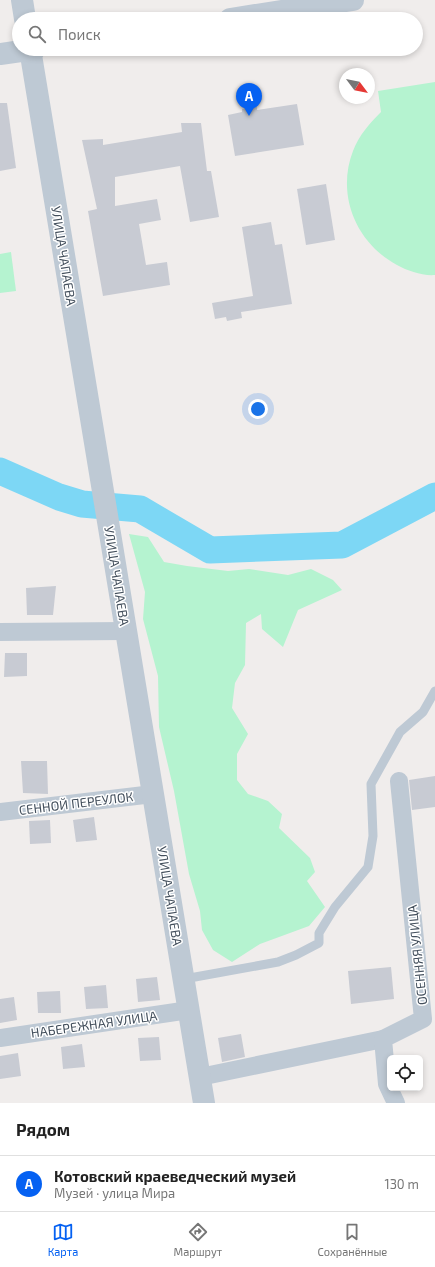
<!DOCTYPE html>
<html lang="ru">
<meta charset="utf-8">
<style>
body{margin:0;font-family:"Exo 2",sans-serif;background:#f6f6f6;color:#222}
.controls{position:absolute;right:12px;bottom:12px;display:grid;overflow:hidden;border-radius:6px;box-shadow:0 2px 6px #0003}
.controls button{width:36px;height:36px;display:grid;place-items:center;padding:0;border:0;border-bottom:1px solid #e0e0e0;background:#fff;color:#222;font:20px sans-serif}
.compass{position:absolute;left:339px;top:68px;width:36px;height:36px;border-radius:50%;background:#fff;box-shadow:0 2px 6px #0003;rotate:122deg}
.you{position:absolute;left:258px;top:409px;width:14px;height:14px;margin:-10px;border:3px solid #fff;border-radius:50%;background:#1a73e8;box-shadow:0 0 0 6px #1a73e833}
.badge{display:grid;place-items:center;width:26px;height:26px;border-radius:50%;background:#0561f2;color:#fff;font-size:13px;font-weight:700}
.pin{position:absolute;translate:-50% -33px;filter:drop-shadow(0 1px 2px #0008)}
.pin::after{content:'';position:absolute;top:21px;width:14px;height:12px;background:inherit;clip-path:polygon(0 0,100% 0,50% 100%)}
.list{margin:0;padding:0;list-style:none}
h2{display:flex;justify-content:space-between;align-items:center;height:52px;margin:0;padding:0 16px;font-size:17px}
h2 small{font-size:13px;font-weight:400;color:#767676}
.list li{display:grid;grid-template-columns:26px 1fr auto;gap:12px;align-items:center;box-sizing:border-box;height:56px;padding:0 16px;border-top:1px solid #e0e0e0}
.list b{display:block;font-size:15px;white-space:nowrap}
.list p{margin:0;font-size:13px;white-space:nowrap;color:#767676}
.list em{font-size:13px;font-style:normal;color:#767676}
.icon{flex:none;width:22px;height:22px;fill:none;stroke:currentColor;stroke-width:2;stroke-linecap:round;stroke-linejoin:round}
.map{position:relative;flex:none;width:435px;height:1103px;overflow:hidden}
.search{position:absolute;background:#fff;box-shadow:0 2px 6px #0003;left:12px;right:12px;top:12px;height:44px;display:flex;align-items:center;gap:10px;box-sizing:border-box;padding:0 14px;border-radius:22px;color:#767676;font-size:15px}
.sheet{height:108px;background:#fff}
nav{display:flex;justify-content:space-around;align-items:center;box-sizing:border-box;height:56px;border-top:1px solid #e0e0e0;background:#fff;font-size:11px;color:#767676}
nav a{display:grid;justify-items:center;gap:2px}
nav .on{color:#0561f2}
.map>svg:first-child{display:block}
.green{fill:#b5f3d0}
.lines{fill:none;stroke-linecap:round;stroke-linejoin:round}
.river{stroke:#7dd7f5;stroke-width:27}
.building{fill:#c8cbd3}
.service{stroke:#bec9d4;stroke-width:9}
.minor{stroke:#bec9d4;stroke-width:18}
.tertiary{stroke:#bec9d4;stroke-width:22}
.labels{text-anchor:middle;stroke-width:3;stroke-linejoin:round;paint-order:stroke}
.street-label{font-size:13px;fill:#434f5c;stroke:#fff}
</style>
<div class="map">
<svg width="435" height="1103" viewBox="0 0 435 1103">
<rect width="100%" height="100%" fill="#f0edec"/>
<g class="green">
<path d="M 435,82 L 435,275 C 422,276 408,271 397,265 C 356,243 336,195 353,151 C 359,135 370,123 381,112 L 378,91 Z"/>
<path d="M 11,252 L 16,291 L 0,293 L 0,254 Z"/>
<path d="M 129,534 L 148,537 L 164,562 L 187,566 L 228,571 L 249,569 L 288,575 L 311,569 L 333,580 L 342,590 L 298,610 L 283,647 L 262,629 L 261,614 L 246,623 L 245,665 L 235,683 L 232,708 L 248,734 L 237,754 L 237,780 L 248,794 L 268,801 L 282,814 L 279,828 L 310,858 L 315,872 L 307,881 L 325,907 L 309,926 L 260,944 L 232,962 L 213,950 L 202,930 L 200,911 L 189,874 L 174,791 L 159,727 L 158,676 L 143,619 L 145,592 Z"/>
</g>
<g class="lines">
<path class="river" d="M 0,471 L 59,497 L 82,504 L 140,509 L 210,550 L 342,545 L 435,496"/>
</g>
<g class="building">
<path d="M 0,103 L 7,103 L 16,168 L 0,171 Z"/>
<path d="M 297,104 L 304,145 L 235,156 L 228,115 L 242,112 L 242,109 L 257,107 L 257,110 Z"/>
<path d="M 181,123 L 201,123 L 207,171 L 211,171 L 219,217 L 190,222 L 180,166 L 115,177 L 115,206 L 157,199 L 161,220 L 139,224 L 146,265 L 167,262 L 170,285 L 103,296 L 88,211 L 97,209 L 82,140 L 103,139 L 103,145 L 182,132 Z"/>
<path d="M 326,184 L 335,240 L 306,245 L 297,189 Z"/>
<path d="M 271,222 L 275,245 L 282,244 L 292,304 L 241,312 L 242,318 L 227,321 L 226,317 L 215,319 L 212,303 L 253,296 L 242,227 Z"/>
<path d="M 56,586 L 53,615 L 27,615 L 26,588 Z"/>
<path d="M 5,653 L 27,653 L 27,676 L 4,677 Z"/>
<path d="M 21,761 L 47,761 L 48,794 L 23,793 Z"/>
<path d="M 435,776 L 435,807 L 412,810 L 409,780 Z"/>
<path d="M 94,817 L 97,840 L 76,842 L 73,820 Z"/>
<path d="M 50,820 L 51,843 L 30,844 L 29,821 Z"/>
<path d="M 391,967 L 394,999 L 351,1004 L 348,971 Z"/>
<path d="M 157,977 L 160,1000 L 138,1002 L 136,979 Z"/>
<path d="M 106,985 L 108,1008 L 86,1009 L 84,987 Z"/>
<path d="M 60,991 L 61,1013 L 38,1013 L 37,992 Z"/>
<path d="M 14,997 L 17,1020 L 0,1023 L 0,999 Z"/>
<path d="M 241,1034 L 245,1057 L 222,1062 L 218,1038 Z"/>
<path d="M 159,1037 L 161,1060 L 140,1061 L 138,1038 Z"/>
<path d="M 82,1044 L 85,1067 L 63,1069 L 61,1047 Z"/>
<path d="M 18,1053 L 21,1076 L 0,1079 L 0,1056 Z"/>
</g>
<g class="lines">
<path class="service" d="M 184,979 L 278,962 L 296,955 L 319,943 L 319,933 L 335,907 L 368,867 L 373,836 L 371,784 L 400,732 L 423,712 L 435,691"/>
<g class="minor">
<path d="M 0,632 L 126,631"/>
<path d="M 0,812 L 153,794"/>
<path d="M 0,1038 L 189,1010"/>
<path d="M 200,1077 L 383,1039"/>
<path d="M 396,1103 L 387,1084 L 383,1039 L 423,1019 L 399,781"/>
</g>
<g class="tertiary">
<path d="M 22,0 L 25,19"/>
<path d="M 230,19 L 353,0"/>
<path d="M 30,49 L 204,1103"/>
<path d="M 0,54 L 35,49"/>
</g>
</g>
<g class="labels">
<g class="street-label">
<text transform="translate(64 256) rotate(81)" y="5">УЛИЦА ЧАПАЕВА</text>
<text transform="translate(117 576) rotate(81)" y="5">УЛИЦА ЧАПАЕВА</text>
<text transform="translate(76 803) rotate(-7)" y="5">СЕННОЙ ПЕРЕУЛОК</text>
<text transform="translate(170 896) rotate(81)" y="5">УЛИЦА ЧАПАЕВА</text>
<text transform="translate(417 955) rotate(-96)" y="5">ОСЕННЯЯ УЛИЦА</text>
<text transform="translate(94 1024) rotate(-8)" y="5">НАБЕРЕЖНАЯ УЛИЦА</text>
</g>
</g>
</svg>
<div class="controls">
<button><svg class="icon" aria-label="locate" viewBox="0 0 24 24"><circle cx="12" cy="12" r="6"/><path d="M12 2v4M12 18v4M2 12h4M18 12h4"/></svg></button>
</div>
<svg class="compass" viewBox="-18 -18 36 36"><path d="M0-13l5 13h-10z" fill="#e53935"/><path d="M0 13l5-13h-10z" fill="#767676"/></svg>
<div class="you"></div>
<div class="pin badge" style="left:249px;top:116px">A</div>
<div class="search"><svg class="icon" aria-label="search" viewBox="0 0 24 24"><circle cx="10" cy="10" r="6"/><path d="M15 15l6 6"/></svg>Поиск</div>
</div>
<section class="sheet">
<h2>Рядом<small></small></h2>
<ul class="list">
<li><span class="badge">A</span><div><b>Котовский краеведческий музей</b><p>Музей · улица Мира</p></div><em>130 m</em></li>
</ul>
</section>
<nav>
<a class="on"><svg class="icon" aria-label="map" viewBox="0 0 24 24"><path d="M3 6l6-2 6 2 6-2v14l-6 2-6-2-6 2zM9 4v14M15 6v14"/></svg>Карта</a>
<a><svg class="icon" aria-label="directions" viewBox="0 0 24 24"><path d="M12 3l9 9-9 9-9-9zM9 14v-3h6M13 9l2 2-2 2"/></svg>Маршрут</a>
<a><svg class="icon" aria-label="saved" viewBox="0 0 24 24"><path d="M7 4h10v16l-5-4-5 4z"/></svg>Сохранённые</a>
</nav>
